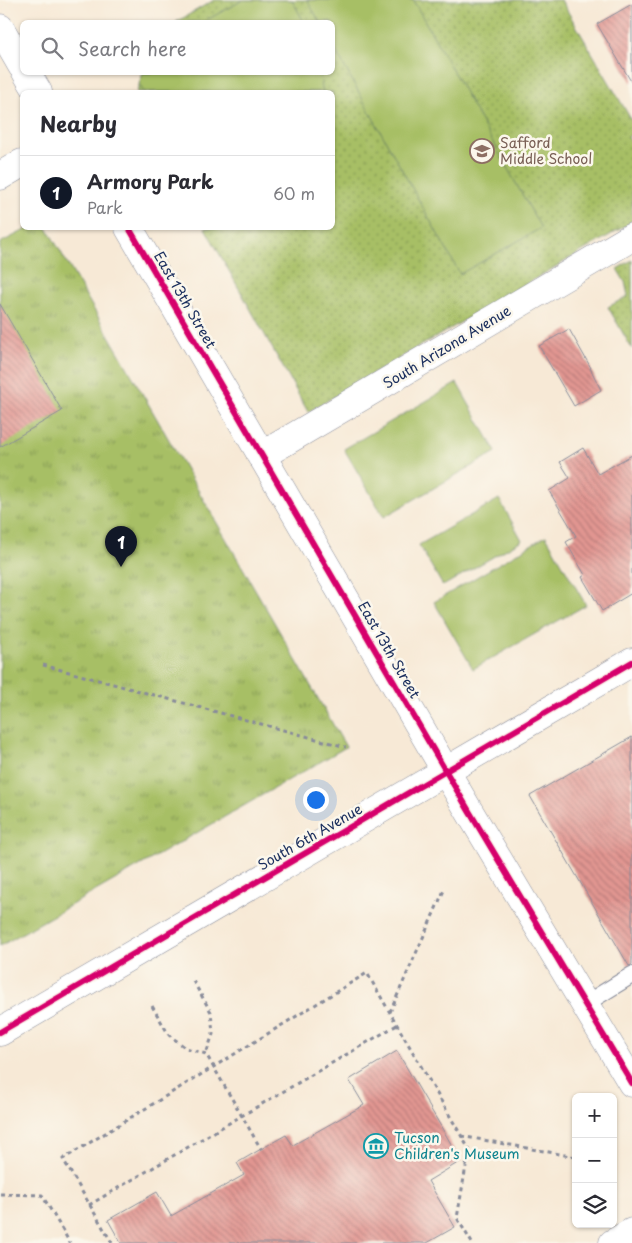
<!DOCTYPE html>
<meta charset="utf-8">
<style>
body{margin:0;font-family:"Playpen Sans",sans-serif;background:#f2f2f3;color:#2b2b33}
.controls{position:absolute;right:15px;bottom:15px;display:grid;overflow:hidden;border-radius:8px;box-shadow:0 1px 4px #0004}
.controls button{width:45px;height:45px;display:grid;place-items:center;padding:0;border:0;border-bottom:1px solid #e1e1e2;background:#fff;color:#2b2b33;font:25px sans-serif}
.you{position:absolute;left:315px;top:799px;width:18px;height:18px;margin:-12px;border:4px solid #fff;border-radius:50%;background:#1a73e8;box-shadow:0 0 0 8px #1a73e833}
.badge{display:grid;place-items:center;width:32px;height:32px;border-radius:50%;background:#111827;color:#fff;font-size:16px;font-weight:700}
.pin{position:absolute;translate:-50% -41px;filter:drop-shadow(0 1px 2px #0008)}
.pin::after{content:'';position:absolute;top:26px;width:18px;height:15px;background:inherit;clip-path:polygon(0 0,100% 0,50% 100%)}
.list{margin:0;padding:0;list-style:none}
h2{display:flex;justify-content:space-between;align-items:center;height:65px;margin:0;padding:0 20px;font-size:21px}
h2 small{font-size:16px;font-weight:400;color:#7c7c81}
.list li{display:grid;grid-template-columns:32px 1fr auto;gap:15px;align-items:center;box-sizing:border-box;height:75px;padding:0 20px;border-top:1px solid #e1e1e2}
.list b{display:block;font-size:19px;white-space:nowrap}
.list p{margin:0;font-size:16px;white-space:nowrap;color:#7c7c81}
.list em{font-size:16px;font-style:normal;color:#7c7c81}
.icon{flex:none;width:28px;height:28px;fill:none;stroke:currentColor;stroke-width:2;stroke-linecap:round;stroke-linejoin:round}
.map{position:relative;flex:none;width:632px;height:1243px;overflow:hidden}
.search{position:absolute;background:#fff;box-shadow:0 1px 4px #0004;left:20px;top:20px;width:315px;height:55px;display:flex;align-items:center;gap:12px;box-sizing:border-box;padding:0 18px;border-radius:8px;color:#7c7c81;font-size:19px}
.panel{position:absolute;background:#fff;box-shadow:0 1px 4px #0004;left:20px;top:90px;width:315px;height:140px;border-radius:8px}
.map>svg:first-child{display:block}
.grass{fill:url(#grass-dots);stroke:#617762}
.park{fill:url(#park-tufts);stroke:#617762}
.pitch{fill:#a7bf65;stroke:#617762}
.building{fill:url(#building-back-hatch)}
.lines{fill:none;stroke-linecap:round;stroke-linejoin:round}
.service-casing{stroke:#898c9a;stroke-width:18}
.minor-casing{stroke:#898c9a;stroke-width:29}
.secondary-casing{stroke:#898c9a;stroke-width:29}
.path{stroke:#898c9a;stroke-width:3;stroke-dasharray:4 4;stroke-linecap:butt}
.service{stroke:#fff;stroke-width:16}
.minor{stroke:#fff;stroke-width:28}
.secondary{stroke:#fff;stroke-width:28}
.cycleway-casing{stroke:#fbf7ec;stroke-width:9}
.cycleway{stroke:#d6006c;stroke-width:6}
.labels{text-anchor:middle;stroke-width:5;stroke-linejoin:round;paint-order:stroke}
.education-label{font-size:14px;fill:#785e54;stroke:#fbf7ec;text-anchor:start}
.street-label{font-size:14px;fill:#1b2f5e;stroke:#fbf7ec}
.culture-label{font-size:14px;fill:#0d838f;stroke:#fbf7ec;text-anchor:start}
</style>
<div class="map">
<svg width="632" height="1243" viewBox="0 0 632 1243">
<defs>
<pattern id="grass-dots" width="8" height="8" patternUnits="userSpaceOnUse" patternTransform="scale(1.25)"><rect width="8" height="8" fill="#a7bf65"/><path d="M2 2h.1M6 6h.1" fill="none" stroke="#879c56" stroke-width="1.8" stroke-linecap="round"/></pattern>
<pattern id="park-tufts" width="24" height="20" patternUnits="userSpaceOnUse" patternTransform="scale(1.25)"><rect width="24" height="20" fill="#a7bf65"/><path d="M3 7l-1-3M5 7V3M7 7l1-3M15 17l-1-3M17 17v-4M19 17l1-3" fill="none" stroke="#879c56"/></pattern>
<pattern id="building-back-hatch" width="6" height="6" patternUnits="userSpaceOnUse" patternTransform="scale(1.25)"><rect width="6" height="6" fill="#e29691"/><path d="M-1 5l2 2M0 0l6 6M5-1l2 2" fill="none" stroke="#b67b7a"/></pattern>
</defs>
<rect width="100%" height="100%" fill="#fbf7ec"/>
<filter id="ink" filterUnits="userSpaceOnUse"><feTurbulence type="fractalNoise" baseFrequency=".02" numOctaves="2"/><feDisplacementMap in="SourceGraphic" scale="10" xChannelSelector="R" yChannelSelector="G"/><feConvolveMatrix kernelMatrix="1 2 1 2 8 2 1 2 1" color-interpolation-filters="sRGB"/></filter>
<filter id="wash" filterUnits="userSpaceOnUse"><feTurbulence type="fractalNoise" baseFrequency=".0096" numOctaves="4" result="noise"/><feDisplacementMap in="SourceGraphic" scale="20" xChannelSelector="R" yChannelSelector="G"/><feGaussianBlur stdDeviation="1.12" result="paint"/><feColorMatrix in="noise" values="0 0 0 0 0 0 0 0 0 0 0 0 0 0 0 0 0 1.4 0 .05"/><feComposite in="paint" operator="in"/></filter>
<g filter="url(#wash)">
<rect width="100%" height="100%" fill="#f7e9d6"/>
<g class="grass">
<path d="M 214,0 L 561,0 L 632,121 L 632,134 L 628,137 L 632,143 L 632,222 L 308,412 L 205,228 L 332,228 L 332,92 L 137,92 L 143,73 L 332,72 L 332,22 L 176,22 Z"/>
<path d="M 632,260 L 632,349 L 608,307 L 628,296 L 625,282 L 617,269 Z"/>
</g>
<path class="park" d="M 29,228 L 47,228 L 346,747 L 0,946 L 0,243 Z"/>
<g class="pitch">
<path d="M 243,0 L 292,0 L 304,22 L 203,22 Z"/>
<path d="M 307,0 L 413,0 L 541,228 L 460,274 L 333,46 L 332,22 L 320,22 Z"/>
<path d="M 319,73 L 323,92 L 144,92 L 139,84 L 143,73 Z"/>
<path d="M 457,383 L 496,452 L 384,517 L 344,449 Z"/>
<path d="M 499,499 L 522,540 L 443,586 L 419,545 Z"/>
<path d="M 546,536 L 586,605 L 473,669 L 434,602 Z"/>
</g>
<g id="blocks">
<g class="building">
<path d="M 632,4 L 632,83 L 597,24 Z"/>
<path d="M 0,304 L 62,411 L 0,447 Z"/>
<path d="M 569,329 L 591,368 L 590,368 L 601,390 L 574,406 L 539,346 Z"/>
<path d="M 583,448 L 598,474 L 632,455 L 632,593 L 602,611 L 582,577 L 585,575 L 566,542 L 576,536 L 549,491 L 570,478 L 560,462 Z"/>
<path d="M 632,737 L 632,965 L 629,966 L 530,796 Z"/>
<path d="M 397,1051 L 461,1161 L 428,1181 L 455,1227 L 427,1243 L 121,1243 L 108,1220 L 157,1192 L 171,1216 L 244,1175 L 237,1163 L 261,1149 L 286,1135 L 293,1145 L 364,1105 L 349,1080 Z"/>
</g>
</g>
</g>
<g filter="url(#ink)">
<use href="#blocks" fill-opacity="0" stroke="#898c9a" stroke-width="1"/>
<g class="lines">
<defs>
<path id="service" d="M 585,1004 L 632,975"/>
<g id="minor">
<path d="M 0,28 L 22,66"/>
<path d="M 26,72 L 38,92"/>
<path d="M 0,176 L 22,163"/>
<path d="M 129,228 L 469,811 L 632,1083"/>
<path d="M 261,456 L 632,237"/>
<path d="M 613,1243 L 632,1232"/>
</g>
<path id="secondary" d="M 0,1032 L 632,662"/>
</defs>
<use href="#service" class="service-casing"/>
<use href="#minor" class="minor-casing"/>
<use href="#secondary" class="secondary-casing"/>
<g class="path">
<path d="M 43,665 L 346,747"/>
<path d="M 193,981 L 211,1012 L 213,1034 L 206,1054"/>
<path d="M 152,1006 L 169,1035 L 186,1048 L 206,1054 L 261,1149"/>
<path d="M 390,1012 L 445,888"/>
<path d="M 461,1136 L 576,1157"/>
<path d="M 0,1194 L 42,1195 L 70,1243"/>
<path d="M 89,1205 L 397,1025"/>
<path d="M 112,1243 L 63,1159 L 367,973 L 469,1149 L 457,1218 L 472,1243"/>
</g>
<use href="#service" class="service"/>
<use href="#minor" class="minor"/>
<use href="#secondary" class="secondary"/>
<defs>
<g id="cycleway">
<path d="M 129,228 L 469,811 L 632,1083"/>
<path d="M 0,1032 L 632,662"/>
</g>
</defs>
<use href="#cycleway" class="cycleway-casing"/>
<use href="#cycleway" class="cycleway"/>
</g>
</g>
<defs>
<symbol id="school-ring" viewBox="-11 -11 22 22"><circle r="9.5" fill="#fbf7ec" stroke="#8d6e63" stroke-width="1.5"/><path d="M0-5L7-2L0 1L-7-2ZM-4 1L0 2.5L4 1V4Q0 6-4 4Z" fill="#8d6e63"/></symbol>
<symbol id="museum-ring" viewBox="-11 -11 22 22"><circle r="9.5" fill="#fbf7ec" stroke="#0f9aa8" stroke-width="1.5"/><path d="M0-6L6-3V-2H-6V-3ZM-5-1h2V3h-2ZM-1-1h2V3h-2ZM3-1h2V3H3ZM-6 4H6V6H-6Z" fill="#0f9aa8"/></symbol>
</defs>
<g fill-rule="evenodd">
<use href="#school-ring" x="468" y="137" width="28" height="28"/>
<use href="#museum-ring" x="362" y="1132" width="28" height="28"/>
</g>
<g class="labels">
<g class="education-label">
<text x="500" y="148">Safford<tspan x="500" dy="16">Middle School</tspan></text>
</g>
<g class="street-label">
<text transform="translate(185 300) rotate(60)" y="5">East 13th Street</text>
<text transform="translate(447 347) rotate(-31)" y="5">South Arizona Avenue</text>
<text transform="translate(389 650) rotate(60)" y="5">East 13th Street</text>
<text transform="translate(310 837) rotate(-30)" y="5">South 6th Avenue</text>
</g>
<g class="culture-label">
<text x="394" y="1143">Tucson<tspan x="394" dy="16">Children's Museum</tspan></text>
</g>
</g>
</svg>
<div class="controls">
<button>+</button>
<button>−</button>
<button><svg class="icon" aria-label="layers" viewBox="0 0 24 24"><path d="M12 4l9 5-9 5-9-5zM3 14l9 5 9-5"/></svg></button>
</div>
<div class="you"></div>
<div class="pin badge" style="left:121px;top:567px">1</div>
<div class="search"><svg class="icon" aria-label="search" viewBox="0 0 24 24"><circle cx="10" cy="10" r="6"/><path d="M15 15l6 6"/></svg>Search here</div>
<section class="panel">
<h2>Nearby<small></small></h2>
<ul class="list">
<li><span class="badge">1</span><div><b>Armory Park</b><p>Park</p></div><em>60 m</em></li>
</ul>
</section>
</div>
